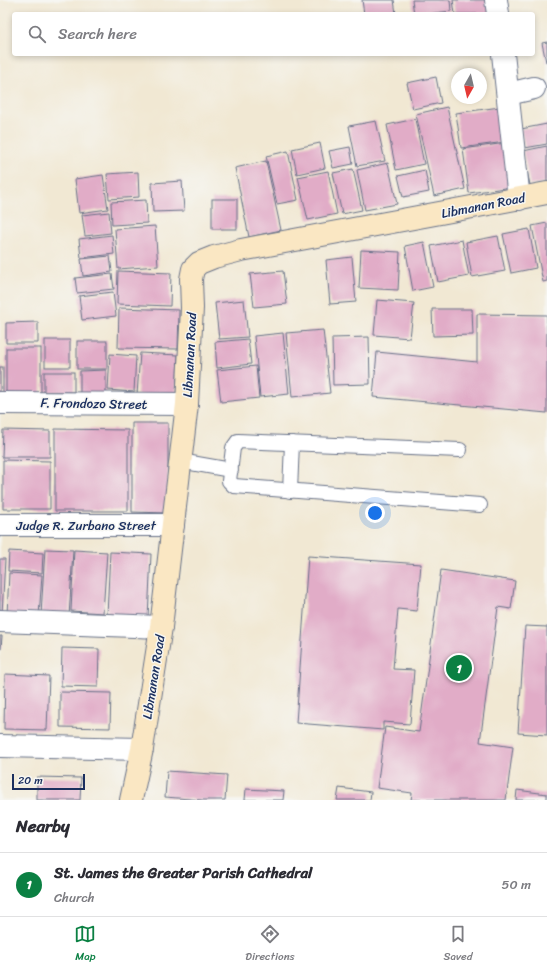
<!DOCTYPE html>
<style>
body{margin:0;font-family:Sriracha,sans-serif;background:#f2f2f3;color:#2b2b33}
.compass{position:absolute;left:451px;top:68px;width:36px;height:36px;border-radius:50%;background:#fff;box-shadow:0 2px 6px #0003;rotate:188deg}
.scale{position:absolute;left:12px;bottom:10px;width:73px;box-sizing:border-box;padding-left:4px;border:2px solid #1b2f5e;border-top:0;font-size:11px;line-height:14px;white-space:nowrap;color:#1b2f5e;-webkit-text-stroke:3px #f6f6f2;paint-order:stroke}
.you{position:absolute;left:375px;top:513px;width:14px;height:14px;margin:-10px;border:3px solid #fff;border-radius:50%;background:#1a73e8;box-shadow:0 0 0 6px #1a73e833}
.badge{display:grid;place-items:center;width:26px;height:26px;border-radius:50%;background:#0b8043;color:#fff;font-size:13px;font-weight:700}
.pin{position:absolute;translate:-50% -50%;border:2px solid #fff;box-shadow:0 1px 4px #0006}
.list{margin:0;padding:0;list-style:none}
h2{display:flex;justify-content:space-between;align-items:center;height:52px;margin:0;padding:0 16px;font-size:17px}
h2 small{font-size:13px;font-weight:400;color:#7c7c81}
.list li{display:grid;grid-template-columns:26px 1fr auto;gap:12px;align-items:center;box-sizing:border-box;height:64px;padding:0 16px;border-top:1px solid #e1e1e2}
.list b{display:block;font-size:15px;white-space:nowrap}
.list p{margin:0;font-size:13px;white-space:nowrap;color:#7c7c81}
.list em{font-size:13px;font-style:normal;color:#7c7c81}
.icon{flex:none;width:22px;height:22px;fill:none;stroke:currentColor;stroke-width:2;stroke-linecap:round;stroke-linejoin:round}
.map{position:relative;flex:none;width:547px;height:800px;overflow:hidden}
.search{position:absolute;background:#fff;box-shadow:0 2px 6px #0003;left:12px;right:12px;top:12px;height:44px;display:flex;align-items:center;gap:10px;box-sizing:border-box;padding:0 14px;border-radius:4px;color:#7c7c81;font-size:15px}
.sheet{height:116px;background:#fff}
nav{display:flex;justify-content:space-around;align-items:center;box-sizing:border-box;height:56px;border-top:1px solid #e1e1e2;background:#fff;font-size:11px;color:#7c7c81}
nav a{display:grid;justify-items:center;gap:2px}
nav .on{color:#0b8043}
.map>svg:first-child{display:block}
.building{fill:#e1acc7}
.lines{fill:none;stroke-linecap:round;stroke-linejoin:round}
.service-casing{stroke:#667087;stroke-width:16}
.minor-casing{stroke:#667087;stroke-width:24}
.secondary-casing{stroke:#667087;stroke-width:24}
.service{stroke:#fff;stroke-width:14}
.minor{stroke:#fff;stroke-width:22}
.secondary{stroke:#fae7c3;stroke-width:22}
.labels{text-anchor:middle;stroke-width:3;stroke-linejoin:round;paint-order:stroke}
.street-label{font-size:13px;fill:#1b2f5e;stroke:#f6f6f2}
</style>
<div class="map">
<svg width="547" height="800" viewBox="0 0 547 800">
<rect width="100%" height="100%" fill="#f6f6f2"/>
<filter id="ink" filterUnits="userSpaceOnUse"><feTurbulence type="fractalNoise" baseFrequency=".025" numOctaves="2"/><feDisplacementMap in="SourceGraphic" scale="8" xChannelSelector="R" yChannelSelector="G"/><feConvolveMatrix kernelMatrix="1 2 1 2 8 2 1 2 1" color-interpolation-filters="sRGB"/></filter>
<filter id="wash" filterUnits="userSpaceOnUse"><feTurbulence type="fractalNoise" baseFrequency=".012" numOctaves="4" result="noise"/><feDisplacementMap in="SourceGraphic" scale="16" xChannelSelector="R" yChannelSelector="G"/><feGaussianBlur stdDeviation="0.9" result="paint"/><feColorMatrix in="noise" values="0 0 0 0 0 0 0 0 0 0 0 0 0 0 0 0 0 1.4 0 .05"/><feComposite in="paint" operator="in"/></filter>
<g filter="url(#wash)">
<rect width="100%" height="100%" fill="#f1e8d3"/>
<g id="blocks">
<g class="building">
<path d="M 362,0 L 394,0 L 396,14 L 364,14 Z"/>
<path d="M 412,0 L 450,0 L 451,11 L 427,14 L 414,14 Z"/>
<path d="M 453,0 L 489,0 L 491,14 L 455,14 Z"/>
<path d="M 547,42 L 547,62 L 546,62 L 542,43 Z"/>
<path d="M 436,77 L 441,103 L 413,109 L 407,83 Z"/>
<path d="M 447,107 L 465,189 L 434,196 L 416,114 Z"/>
<path d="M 500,107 L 505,142 L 461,148 L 456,113 Z"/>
<path d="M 415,119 L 424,164 L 396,170 L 387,125 Z"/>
<path d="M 376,121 L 385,161 L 357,166 L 349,126 Z"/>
<path d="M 547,124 L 547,144 L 525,148 L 521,129 Z"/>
<path d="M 320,143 L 325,168 L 297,174 L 292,149 Z"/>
<path d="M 506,143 L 512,187 L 469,193 L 463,149 Z"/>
<path d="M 547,146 L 547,182 L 530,185 L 523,151 Z"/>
<path d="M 350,147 L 353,164 L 333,168 L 329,151 Z"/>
<path d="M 288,151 L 298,200 L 277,204 L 266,156 Z"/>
<path d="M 266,161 L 281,230 L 249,237 L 235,168 Z"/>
<path d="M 388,163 L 397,204 L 365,210 L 357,170 Z"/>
<path d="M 353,169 L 362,210 L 342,214 L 333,173 Z"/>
<path d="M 425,170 L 429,192 L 403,197 L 398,176 Z"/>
<path d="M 328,171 L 337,214 L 308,220 L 298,177 Z"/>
<path d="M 138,172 L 139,197 L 109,199 L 107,174 Z"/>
<path d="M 103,175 L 108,209 L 79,213 L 75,179 Z"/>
<path d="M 182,181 L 184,211 L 153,212 L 152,183 Z"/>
<rect x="212" y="199" width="25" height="30"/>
<path d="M 146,200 L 147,223 L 112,225 L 111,202 Z"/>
<path d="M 109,212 L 111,233 L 85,236 L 82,215 Z"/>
<path d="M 547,223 L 547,281 L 543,282 L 532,226 Z"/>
<path d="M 155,226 L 158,266 L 118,269 L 115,229 Z"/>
<path d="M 529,229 L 536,268 L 511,273 L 503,234 Z"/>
<path d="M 112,235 L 114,254 L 81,258 L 79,239 Z"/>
<path d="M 498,236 L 505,271 L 472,277 L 466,242 Z"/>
<path d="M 462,240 L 469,276 L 438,282 L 431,246 Z"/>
<path d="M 424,242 L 433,287 L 413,291 L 405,246 Z"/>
<path d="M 361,250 L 400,252 L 398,290 L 359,288 Z"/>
<path d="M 110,256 L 112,272 L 83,276 L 81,259 Z"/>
<path d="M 352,257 L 356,302 L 330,304 L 326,260 Z"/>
<path d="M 118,271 L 171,273 L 170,306 L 117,304 Z"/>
<path d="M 283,271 L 287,304 L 254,307 L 250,274 Z"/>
<path d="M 112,274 L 114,289 L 77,293 L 75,278 Z"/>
<path d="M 113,292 L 116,316 L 82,320 L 79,296 Z"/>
<path d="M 244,300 L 248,337 L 219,339 L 215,303 Z"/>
<path d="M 377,300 L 414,303 L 410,338 L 374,335 Z"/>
<path d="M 119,308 L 179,310 L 178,349 L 118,348 Z"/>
<path d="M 432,309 L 472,309 L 473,335 L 433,336 Z"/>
<path d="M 477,314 L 547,315 L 547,413 L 373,397 L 377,352 L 477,362 Z"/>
<path d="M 38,322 L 38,343 L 6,343 L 6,323 Z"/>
<path d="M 323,330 L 330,393 L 292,397 L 286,333 Z"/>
<path d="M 283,333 L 289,394 L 260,397 L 254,336 Z"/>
<path d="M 369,337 L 370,384 L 333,385 L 332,338 Z"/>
<path d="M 248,339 L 251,364 L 217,368 L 215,342 Z"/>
<rect x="45" y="340" width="25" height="27"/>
<rect x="77" y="341" width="30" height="28"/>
<rect x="6" y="348" width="35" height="48"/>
<path d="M 140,353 L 178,355 L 176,397 L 137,395 Z"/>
<path d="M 110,354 L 136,356 L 134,392 L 108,390 Z"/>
<path d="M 256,366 L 259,398 L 221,402 L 217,370 Z"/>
<rect x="0" y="367" width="3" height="29"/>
<path d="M 106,370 L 106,400 L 80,400 L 80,371 Z"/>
<rect x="44" y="372" width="30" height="20"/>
<path d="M 132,423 L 168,423 L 168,513 L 132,512 Z"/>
<path d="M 55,429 L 128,430 L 128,511 L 55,511 Z"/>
<path d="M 3,430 L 50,431 L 50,457 L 2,457 Z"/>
<path d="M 3,460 L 50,461 L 50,509 L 3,509 Z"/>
<path d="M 45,549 L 73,550 L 69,617 L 41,615 Z"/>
<path d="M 74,550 L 107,552 L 103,613 L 71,611 Z"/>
<path d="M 9,551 L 43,553 L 42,573 L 8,571 Z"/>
<path d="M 110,552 L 151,554 L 148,618 L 107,615 Z"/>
<path d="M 308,556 L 421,564 L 417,611 L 398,609 L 393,669 L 414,670 L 410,724 L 383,722 L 383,730 L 296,723 Z"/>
<path d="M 0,559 L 5,559 L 2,614 L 0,614 Z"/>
<path d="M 441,570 L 515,581 L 511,609 L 498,607 L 480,742 L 513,747 L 506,800 L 411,800 L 412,793 L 377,788 L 385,727 L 419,732 Z"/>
<path d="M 9,573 L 42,575 L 39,616 L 7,615 Z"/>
<path d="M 525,626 L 547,627 L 547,735 L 518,733 Z"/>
<path d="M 0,636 L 2,636 L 1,649 L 0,649 Z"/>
<path d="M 62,648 L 99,649 L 98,687 L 61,686 Z"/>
<path d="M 5,674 L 49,676 L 47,730 L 4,729 Z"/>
<path d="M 60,692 L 111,693 L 110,728 L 60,727 Z"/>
<path d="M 167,771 L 227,775 L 225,800 L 202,800 L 165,797 Z"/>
<path d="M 37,777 L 81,778 L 80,800 L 37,800 Z"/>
<path d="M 339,788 L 371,792 L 370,800 L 337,800 Z"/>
<path d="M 246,789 L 284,791 L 283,800 L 245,800 Z"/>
<path d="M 517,790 L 547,794 L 547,800 L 516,800 Z"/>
</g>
</g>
</g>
<g filter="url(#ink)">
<use href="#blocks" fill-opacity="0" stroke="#667087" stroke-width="1"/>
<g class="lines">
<defs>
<g id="service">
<path d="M 460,450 L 238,441 L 233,448 L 229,481 L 234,486 L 480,505"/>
<path d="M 180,461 L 231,470"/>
<path d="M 290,491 L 292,443"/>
</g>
<g id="minor">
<path d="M 496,0 L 498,14"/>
<path d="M 503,54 L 519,199"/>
<path d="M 508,94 L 534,88"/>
<path d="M 0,403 L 187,404"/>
<path d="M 0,525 L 173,525"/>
<path d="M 0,621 L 161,627"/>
<path d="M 0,746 L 142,749"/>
</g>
<path id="secondary" d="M 131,800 L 142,749 L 161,627 L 187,404 L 192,308 L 191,279 L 193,269 L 199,263 L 214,257 L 241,250 L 547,193"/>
</defs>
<use href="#service" class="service-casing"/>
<use href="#minor" class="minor-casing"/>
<use href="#secondary" class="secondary-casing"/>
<use href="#service" class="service"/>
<use href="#minor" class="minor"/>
<use href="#secondary" class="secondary"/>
</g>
</g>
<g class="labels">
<g class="street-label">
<text transform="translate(483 205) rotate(-11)" y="5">Libmanan Road</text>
<text transform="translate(189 355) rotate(-87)" y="5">Libmanan Road</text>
<text transform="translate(94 403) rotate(1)" y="5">F. Frondozo Street</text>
<text x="86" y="530">Judge R. Zurbano Street</text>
<text transform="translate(153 677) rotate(-81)" y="5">Libmanan Road</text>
</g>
</g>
</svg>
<svg class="compass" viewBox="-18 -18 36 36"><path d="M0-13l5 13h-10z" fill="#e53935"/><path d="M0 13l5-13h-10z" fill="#7c7c81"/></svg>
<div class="scale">20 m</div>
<div class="you"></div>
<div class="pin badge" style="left:459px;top:668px">1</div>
<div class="search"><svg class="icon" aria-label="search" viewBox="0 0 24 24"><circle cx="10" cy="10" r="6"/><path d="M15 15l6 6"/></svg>Search here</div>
</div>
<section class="sheet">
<h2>Nearby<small></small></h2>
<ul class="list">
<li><span class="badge">1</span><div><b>St. James the Greater Parish Cathedral</b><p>Church</p></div><em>50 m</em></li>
</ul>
</section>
<nav>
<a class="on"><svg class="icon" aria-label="map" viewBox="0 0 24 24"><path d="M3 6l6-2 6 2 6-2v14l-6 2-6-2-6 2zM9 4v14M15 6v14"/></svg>Map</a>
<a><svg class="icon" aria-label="directions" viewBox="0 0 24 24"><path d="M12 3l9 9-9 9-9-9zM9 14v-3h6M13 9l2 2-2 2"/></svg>Directions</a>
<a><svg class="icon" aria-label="saved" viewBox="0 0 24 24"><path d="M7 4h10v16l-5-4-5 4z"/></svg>Saved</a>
</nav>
